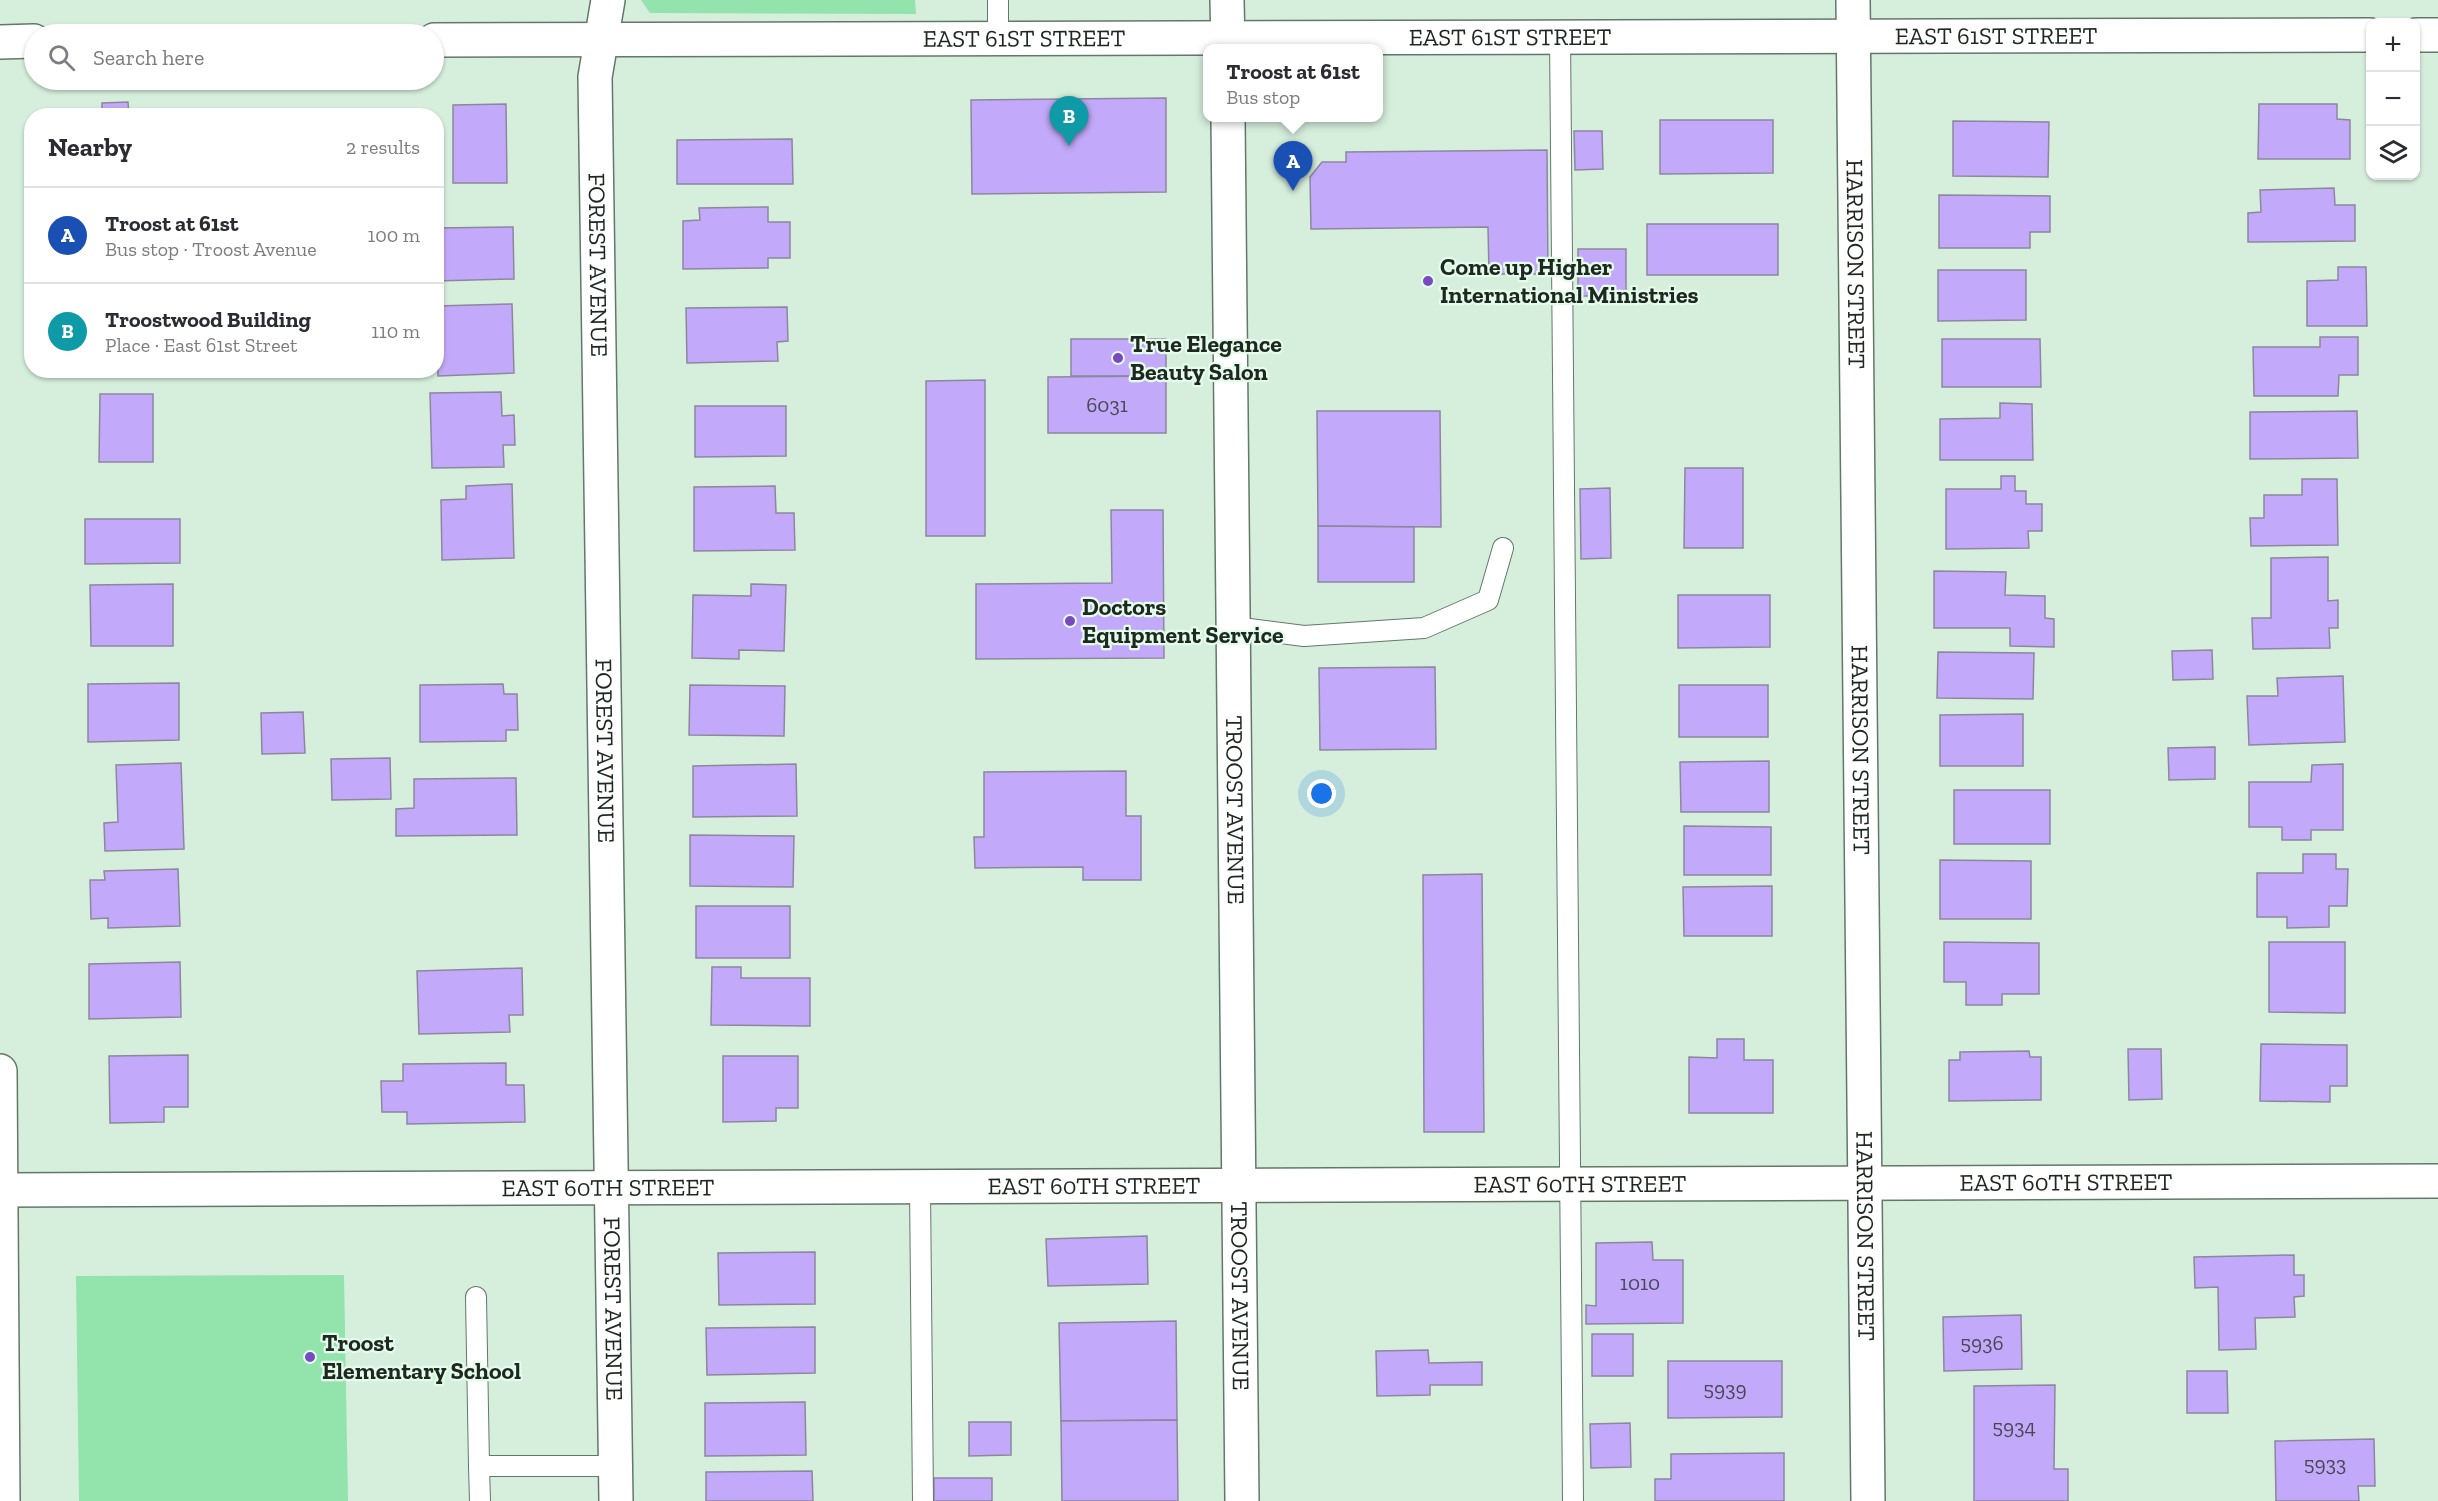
<!DOCTYPE html>
<meta charset="utf-8">
<style>
body{margin:0;font-family:"Zilla Slab",serif;background:#f7f7f7;color:#2b2b33}
.controls{position:absolute;right:18px;top:18px;display:grid;overflow:hidden;border-radius:12px;box-shadow:0 2px 4px #0004}
.controls button{width:54px;height:54px;display:grid;place-items:center;padding:0;border:0;border-bottom:2px solid #e1e1e2;background:#fff;color:#2b2b33;font:30px sans-serif}
.you{position:absolute;left:1322px;top:794px;width:21px;height:21px;margin:-15px;border:4px solid #fff;border-radius:50%;background:#1a73e8;box-shadow:0 0 0 9px #1a73e833}
.badge{display:grid;place-items:center;width:39px;height:39px;border-radius:50%;background:#2563eb;color:#fff;font-size:20px;font-weight:700}
.pin{position:absolute;translate:-50% -50px;filter:drop-shadow(0 2px 3px #0008)}
.pin::after{content:'';position:absolute;top:32px;width:21px;height:18px;background:inherit;clip-path:polygon(0 0,100% 0,50% 100%)}
.popup{position:absolute;left:1203px;top:44px;width:180px;height:78px;box-sizing:border-box;display:grid;place-content:center;border-radius:12px;background:#fff;filter:drop-shadow(0 2px 4px #0005);font-size:20px;white-space:nowrap;color:#7c7c81}
.popup b{font-size:22px;color:#2b2b33}
.popup::after{content:'';position:absolute;left:50%;top:100%;margin-left:-12px;border:12px solid transparent;border-top-color:#fff}
.list{margin:0;padding:0;list-style:none}
h2{display:flex;justify-content:space-between;align-items:center;height:78px;margin:0;padding:0 24px;font-size:26px}
h2 small{font-size:20px;font-weight:400;color:#7c7c81}
.list li{display:grid;grid-template-columns:39px 1fr auto;gap:18px;align-items:center;box-sizing:border-box;height:96px;padding:0 24px;border-top:2px solid #e1e1e2}
.list b{display:block;font-size:22px;white-space:nowrap}
.list p{margin:0;font-size:20px;white-space:nowrap;color:#7c7c81}
.list em{font-size:20px;font-style:normal;color:#7c7c81}
.icon{flex:none;width:33px;height:33px;fill:none;stroke:currentColor;stroke-width:2;stroke-linecap:round;stroke-linejoin:round}
.map{position:relative;flex:none;width:2438px;height:1501px;overflow:hidden}
.search{position:absolute;background:#fff;box-shadow:0 2px 4px #0004;left:24px;top:24px;width:420px;height:66px;display:flex;align-items:center;gap:15px;box-sizing:border-box;padding:0 21px;border-radius:33px;color:#7c7c81;font-size:22px}
.panel{position:absolute;background:#fff;box-shadow:0 2px 4px #0004;left:24px;top:108px;width:420px;height:270px;border-radius:24px}
.map>svg:first-child{display:block}
.green{fill:#93e3ac}
.building{fill:#c3a9f9;stroke:#8d879e;stroke-width:1.5}
.lines{fill:none;stroke-linecap:round;stroke-linejoin:round}
.service-casing{stroke:#637869;stroke-width:22}
.minor-casing{stroke:#637869;stroke-width:36}
.secondary-casing{stroke:#637869;stroke-width:36}
.service{stroke:#fff;stroke-width:20}
.minor{stroke:#fff;stroke-width:33}
.secondary{stroke:#fff;stroke-width:33}
.poi-dot{fill:#7949c1;stroke:#e4fcea;stroke-width:2}
.labels{text-anchor:middle;stroke-width:4.5;stroke-linejoin:round;paint-order:stroke}
.number-label{font-size:21px;fill:#474856}
.street-label{font-size:24px;fill:#1e2720;stroke:#e4fcea}
.poi-label{font-size:24px;font-weight:bold;fill:#1e2720;stroke:#e4fcea;text-anchor:start}
</style>
<div class="map">
<svg width="2438" height="1501" viewBox="0 0 2438 1501">
<rect width="100%" height="100%" fill="#d6efdd"/>
<g class="green">
<path d="M 641,0 L 915,0 L 916,14 L 650,13 Z"/>
<path d="M 344,1275 L 348,1501 L 79,1501 L 76,1276 Z"/>
</g>
<g class="building">
<path d="M 1166,98 L 1166,192 L 972,194 L 971,100 Z"/>
<path d="M 128,102 L 129,116 L 102,116 L 102,103 Z"/>
<path d="M 506,104 L 507,183 L 453,183 L 453,105 Z"/>
<path d="M 2259,104 L 2337,104 L 2337,119 L 2350,120 L 2350,159 L 2258,159 Z"/>
<path d="M 277,109 L 277,116 L 179,116 L 179,110 Z"/>
<path d="M 1660,120 L 1773,120 L 1773,173 L 1660,174 Z"/>
<path d="M 1953,121 L 2049,122 L 2048,177 L 1953,176 Z"/>
<path d="M 1574,131 L 1602,131 L 1603,169 L 1575,170 Z"/>
<path d="M 792,139 L 793,184 L 677,184 L 677,140 Z"/>
<path d="M 1547,150 L 1548,274 L 1489,274 L 1488,227 L 1311,229 L 1310,177 L 1322,162 L 1346,162 L 1346,152 Z"/>
<path d="M 2334,188 L 2335,205 L 2355,205 L 2355,241 L 2248,242 L 2248,213 L 2261,212 L 2260,190 Z"/>
<path d="M 1939,195 L 2050,196 L 2050,232 L 2030,232 L 2030,248 L 1939,248 Z"/>
<path d="M 768,207 L 768,222 L 790,222 L 790,258 L 768,258 L 768,268 L 683,269 L 683,221 L 700,220 L 699,208 Z"/>
<rect x="1647" y="224" width="131" height="51"/>
<path d="M 513,227 L 514,279 L 436,281 L 436,228 Z"/>
<rect x="1578" y="249" width="48" height="47"/>
<path d="M 2338,267 L 2366,267 L 2367,326 L 2307,326 L 2307,281 L 2338,280 Z"/>
<path d="M 1938,270 L 2026,270 L 2026,320 L 1938,321 Z"/>
<path d="M 512,304 L 514,373 L 438,376 L 436,306 Z"/>
<path d="M 787,307 L 788,341 L 777,342 L 778,361 L 687,363 L 686,308 Z"/>
<path d="M 2320,337 L 2358,337 L 2358,375 L 2339,375 L 2338,396 L 2254,396 L 2253,347 L 2320,347 Z"/>
<rect x="1071" y="339" width="95" height="37"/>
<path d="M 1942,339 L 2040,339 L 2041,387 L 1942,387 Z"/>
<rect x="82" y="370" width="79" height="5"/>
<path d="M 1166,376 L 1166,433 L 1048,433 L 1048,377 Z"/>
<path d="M 985,380 L 985,536 L 926,536 L 926,381 Z"/>
<path d="M 501,392 L 502,416 L 514,415 L 515,445 L 503,445 L 504,467 L 432,468 L 430,393 Z"/>
<path d="M 100,394 L 153,394 L 153,462 L 99,462 Z"/>
<path d="M 2000,403 L 2032,404 L 2033,460 L 1940,460 L 1940,419 L 2000,418 Z"/>
<path d="M 695,406 L 786,406 L 786,456 L 695,457 Z"/>
<path d="M 1317,411 L 1440,411 L 1441,527 L 1318,526 Z"/>
<path d="M 2357,411 L 2358,458 L 2250,459 L 2250,412 Z"/>
<path d="M 1685,468 L 1743,468 L 1743,548 L 1684,548 Z"/>
<path d="M 2001,476 L 2015,476 L 2015,491 L 2026,491 L 2026,504 L 2042,504 L 2042,531 L 2028,531 L 2029,548 L 1946,549 L 1946,489 L 2001,489 Z"/>
<path d="M 2302,479 L 2337,479 L 2338,545 L 2251,546 L 2250,518 L 2264,518 L 2264,495 L 2302,495 Z"/>
<path d="M 512,484 L 514,558 L 442,560 L 441,500 L 466,499 L 466,486 Z"/>
<path d="M 775,486 L 776,513 L 794,513 L 795,550 L 694,551 L 694,487 Z"/>
<path d="M 1610,488 L 1611,558 L 1581,559 L 1580,489 Z"/>
<path d="M 1111,510 L 1163,510 L 1164,658 L 976,659 L 976,584 L 1112,583 Z"/>
<path d="M 85,519 L 180,519 L 180,563 L 85,564 Z"/>
<path d="M 1318,526 L 1414,527 L 1414,582 L 1318,582 Z"/>
<path d="M 2328,557 L 2328,601 L 2338,600 L 2338,628 L 2329,628 L 2330,648 L 2253,649 L 2252,618 L 2271,618 L 2271,558 Z"/>
<path d="M 1934,571 L 2006,572 L 2005,595 L 2045,596 L 2045,618 L 2054,619 L 2054,647 L 2010,646 L 2010,628 L 1934,628 Z"/>
<path d="M 173,584 L 173,646 L 91,646 L 90,585 Z"/>
<path d="M 751,584 L 786,585 L 784,651 L 739,650 L 739,659 L 692,658 L 693,595 L 751,596 Z"/>
<path d="M 1678,595 L 1770,595 L 1770,647 L 1678,648 Z"/>
<path d="M 2212,650 L 2213,679 L 2173,680 L 2172,651 Z"/>
<path d="M 1938,652 L 2034,653 L 2033,699 L 1937,698 Z"/>
<path d="M 1435,667 L 1436,749 L 1320,750 L 1319,668 Z"/>
<path d="M 2343,676 L 2345,742 L 2249,745 L 2247,696 L 2278,696 L 2277,678 Z"/>
<path d="M 179,683 L 179,740 L 88,742 L 88,684 Z"/>
<path d="M 503,684 L 504,694 L 517,694 L 518,730 L 506,730 L 506,741 L 420,742 L 420,685 Z"/>
<path d="M 690,685 L 785,686 L 784,736 L 689,735 Z"/>
<rect x="1679" y="685" width="89" height="52"/>
<path d="M 303,712 L 305,753 L 262,754 L 261,713 Z"/>
<path d="M 2023,714 L 2023,766 L 1940,766 L 1940,715 Z"/>
<path d="M 2215,747 L 2215,779 L 2169,780 L 2168,748 Z"/>
<path d="M 390,758 L 391,799 L 332,800 L 331,759 Z"/>
<path d="M 1769,761 L 1769,812 L 1681,812 L 1680,762 Z"/>
<path d="M 181,763 L 184,849 L 105,851 L 104,823 L 118,822 L 116,765 Z"/>
<path d="M 796,764 L 797,816 L 693,817 L 693,766 Z"/>
<path d="M 2343,764 L 2343,830 L 2311,830 L 2311,840 L 2282,840 L 2282,827 L 2249,827 L 2249,782 L 2311,782 L 2312,765 Z"/>
<path d="M 1126,771 L 1126,816 L 1141,816 L 1141,880 L 1083,880 L 1083,867 L 975,868 L 974,837 L 984,837 L 984,772 Z"/>
<path d="M 516,778 L 517,835 L 396,836 L 396,809 L 414,808 L 414,779 Z"/>
<rect x="1954" y="790" width="96" height="54"/>
<path d="M 1684,826 L 1771,827 L 1771,875 L 1684,875 Z"/>
<path d="M 690,835 L 794,836 L 793,887 L 690,886 Z"/>
<path d="M 2303,854 L 2336,854 L 2336,869 L 2348,869 L 2347,906 L 2329,906 L 2329,927 L 2287,928 L 2287,917 L 2257,917 L 2257,873 L 2303,873 Z"/>
<path d="M 1940,860 L 2031,861 L 2031,919 L 1940,919 Z"/>
<path d="M 178,869 L 180,926 L 108,928 L 108,918 L 91,919 L 90,880 L 105,880 L 104,871 Z"/>
<path d="M 1482,874 L 1484,1132 L 1424,1132 L 1423,875 Z"/>
<path d="M 1772,886 L 1772,936 L 1684,936 L 1683,887 Z"/>
<rect x="696" y="906" width="94" height="52"/>
<path d="M 1944,942 L 2039,943 L 2039,994 L 2002,994 L 2002,1005 L 1966,1005 L 1966,982 L 1944,982 Z"/>
<path d="M 2269,942 L 2345,942 L 2345,1013 L 2269,1012 Z"/>
<path d="M 180,962 L 181,1017 L 89,1019 L 89,964 Z"/>
<path d="M 712,967 L 741,967 L 741,978 L 810,978 L 810,1026 L 711,1025 Z"/>
<path d="M 522,968 L 523,1015 L 509,1015 L 510,1032 L 419,1034 L 417,971 Z"/>
<path d="M 1717,1039 L 1744,1039 L 1744,1060 L 1773,1060 L 1773,1113 L 1689,1113 L 1689,1057 L 1717,1058 Z"/>
<path d="M 2261,1044 L 2347,1045 L 2347,1086 L 2330,1086 L 2330,1102 L 2260,1101 Z"/>
<path d="M 2128,1049 L 2161,1049 L 2162,1099 L 2129,1100 Z"/>
<path d="M 2029,1051 L 2030,1057 L 2041,1057 L 2041,1100 L 1949,1101 L 1949,1060 L 1960,1060 L 1960,1052 Z"/>
<path d="M 188,1055 L 188,1107 L 164,1107 L 164,1122 L 110,1123 L 109,1056 Z"/>
<path d="M 723,1056 L 798,1056 L 798,1108 L 776,1108 L 776,1121 L 723,1122 Z"/>
<path d="M 506,1063 L 506,1085 L 524,1085 L 525,1122 L 407,1124 L 407,1112 L 382,1112 L 381,1081 L 403,1081 L 403,1064 Z"/>
<path d="M 1147,1236 L 1148,1284 L 1048,1286 L 1046,1239 Z"/>
<path d="M 1652,1242 L 1653,1260 L 1683,1260 L 1683,1323 L 1586,1324 L 1586,1305 L 1596,1306 L 1596,1243 Z"/>
<path d="M 815,1252 L 815,1304 L 719,1305 L 718,1253 Z"/>
<path d="M 2294,1255 L 2294,1275 L 2304,1275 L 2304,1296 L 2294,1297 L 2295,1317 L 2255,1318 L 2256,1349 L 2219,1350 L 2218,1287 L 2195,1288 L 2194,1257 Z"/>
<path d="M 2021,1315 L 2022,1369 L 1944,1371 L 1943,1317 Z"/>
<path d="M 1176,1321 L 1177,1420 L 1061,1421 L 1059,1323 Z"/>
<path d="M 815,1327 L 815,1373 L 707,1375 L 706,1328 Z"/>
<rect x="1592" y="1334" width="41" height="42"/>
<path d="M 1428,1350 L 1429,1363 L 1482,1362 L 1482,1385 L 1430,1385 L 1430,1395 L 1377,1396 L 1376,1351 Z"/>
<path d="M 1668,1361 L 1782,1361 L 1782,1417 L 1668,1418 Z"/>
<path d="M 2187,1371 L 2227,1371 L 2228,1413 L 2187,1413 Z"/>
<path d="M 2055,1385 L 2054,1469 L 2068,1469 L 2068,1501 L 1974,1501 L 1974,1386 Z"/>
<path d="M 805,1402 L 806,1455 L 705,1456 L 705,1403 Z"/>
<path d="M 1177,1420 L 1178,1501 L 1062,1501 L 1061,1421 Z"/>
<path d="M 969,1422 L 1011,1422 L 1011,1455 L 969,1456 Z"/>
<path d="M 1630,1423 L 1631,1467 L 1591,1468 L 1590,1424 Z"/>
<path d="M 2374,1439 L 2375,1486 L 2358,1486 L 2359,1501 L 2276,1501 L 2275,1441 Z"/>
<path d="M 1784,1453 L 1784,1501 L 1655,1501 L 1655,1479 L 1671,1479 L 1671,1454 Z"/>
<path d="M 812,1471 L 813,1501 L 706,1501 L 706,1472 Z"/>
<rect x="934" y="1478" width="58" height="23"/>
</g>
<g class="lines">
<defs>
<g id="service">
<path d="M 998,0 L 998,38"/>
<path d="M 1560,36 L 1573,1501"/>
<path d="M 1234,627 L 1304,636 L 1424,628 L 1488,600 L 1503,548"/>
<path d="M 920,1186 L 923,1501"/>
<path d="M 476,1297 L 479,1466"/>
<path d="M 480,1501 L 479,1466 L 615,1466"/>
</g>
<g id="minor">
<path id="s1" d="M 608,0 L 595,77 L 616,1501"/>
<path id="s2" d="M 1853,0 L 1868,1501"/>
<path d="M 2416,35 L 2438,35"/>
<path id="s3" d="M 434,40 L 2370,35"/>
<path d="M 0,42 L 34,41"/>
<path d="M 0,1071 L 3,1501"/>
<path id="s4" d="M 0,1190 L 2438,1181"/>
</g>
<g id="secondary">
<path d="M 1227,0 L 1228,48"/>
<path id="s5" d="M 1228,118 L 1242,1501"/>
</g>
</defs>
<use href="#service" class="service-casing"/>
<use href="#minor" class="minor-casing"/>
<use href="#secondary" class="secondary-casing"/>
<use href="#service" class="service"/>
<use href="#minor" class="minor"/>
<use href="#secondary" class="secondary"/>
</g>
<g class="poi-dot">
<circle cx="1428" cy="281" r="6"/>
<circle cx="1118" cy="358" r="6"/>
<circle cx="1070" cy="621" r="6"/>
<circle cx="310" cy="1357" r="6"/>
</g>
<g class="labels">
<g class="number-label">
<text x="1107" y="412">6031</text>
<text x="1640" y="1290">1010</text>
<text x="1982" y="1350">5936</text>
<text x="1725" y="1396">5939</text>
<text x="2014" y="1434">5934</text>
<text x="2325" y="1471">5933</text>
</g>
<g class="street-label">
<text dy="8" stroke="none"><textPath href="#s3" startOffset="1076">EAST 61ST STREET</textPath></text>
<text dy="8" stroke="none"><textPath href="#s3" startOffset="1562">EAST 61ST STREET</textPath></text>
<text dy="8" stroke="none"><textPath href="#s3" startOffset="590">EAST 61ST STREET</textPath></text>
<text dy="8" stroke="none"><textPath href="#s1" startOffset="266">FOREST AVENUE</textPath></text>
<text dy="8" stroke="none"><textPath href="#s2" startOffset="264">HARRISON STREET</textPath></text>
<text dy="8" stroke="none"><textPath href="#s1" startOffset="752">FOREST AVENUE</textPath></text>
<text dy="8" stroke="none"><textPath href="#s2" startOffset="750">HARRISON STREET</textPath></text>
<text dy="8" stroke="none"><textPath href="#s5" startOffset="692">TROOST AVENUE</textPath></text>
<text dy="8" stroke="none"><textPath href="#s4" startOffset="2066">EAST 60TH STREET</textPath></text>
<text dy="8" stroke="none"><textPath href="#s4" startOffset="1580">EAST 60TH STREET</textPath></text>
<text dy="8" stroke="none"><textPath href="#s4" startOffset="1094">EAST 60TH STREET</textPath></text>
<text dy="8" stroke="none"><textPath href="#s4" startOffset="608">EAST 60TH STREET</textPath></text>
<text dy="8" stroke="none"><textPath href="#s2" startOffset="1236">HARRISON STREET</textPath></text>
<text dy="8" stroke="none"><textPath href="#s5" startOffset="1178">TROOST AVENUE</textPath></text>
<text dy="8" stroke="none"><textPath href="#s1" startOffset="1310">FOREST AVENUE</textPath></text>
</g>
<g class="poi-label">
<text x="1440" y="275">Come up Higher<tspan x="1440" dy="28">International Ministries</tspan></text>
<text x="1130" y="352">True Elegance<tspan x="1130" dy="28">Beauty Salon</tspan></text>
<text x="1082" y="615">Doctors<tspan x="1082" dy="28">Equipment Service</tspan></text>
<text x="322" y="1351">Troost<tspan x="322" dy="28">Elementary School</tspan></text>
</g>
</g>
</svg>
<div class="controls">
<button>+</button>
<button>−</button>
<button><svg class="icon" aria-label="layers" viewBox="0 0 24 24"><path d="M12 4l9 5-9 5-9-5zM3 14l9 5 9-5"/></svg></button>
</div>
<div class="you"></div>
<div class="pin badge" style="left:1293px;top:191px;background:#1a4fb4">A</div>
<div class="popup"><b>Troost at 61st</b>Bus stop</div>
<div class="pin badge" style="left:1069px;top:146px;background:#0f9aa8">B</div>
<div class="search"><svg class="icon" aria-label="search" viewBox="0 0 24 24"><circle cx="10" cy="10" r="6"/><path d="M15 15l6 6"/></svg>Search here</div>
<section class="panel">
<h2>Nearby<small>2 results</small></h2>
<ul class="list">
<li><span class="badge" style="background:#1a4fb4">A</span><div><b>Troost at 61st</b><p>Bus stop · Troost Avenue</p></div><em>100 m</em></li>
<li><span class="badge" style="background:#0f9aa8">B</span><div><b>Troostwood Building</b><p>Place · East 61st Street</p></div><em>110 m</em></li>
</ul>
</section>
</div>
